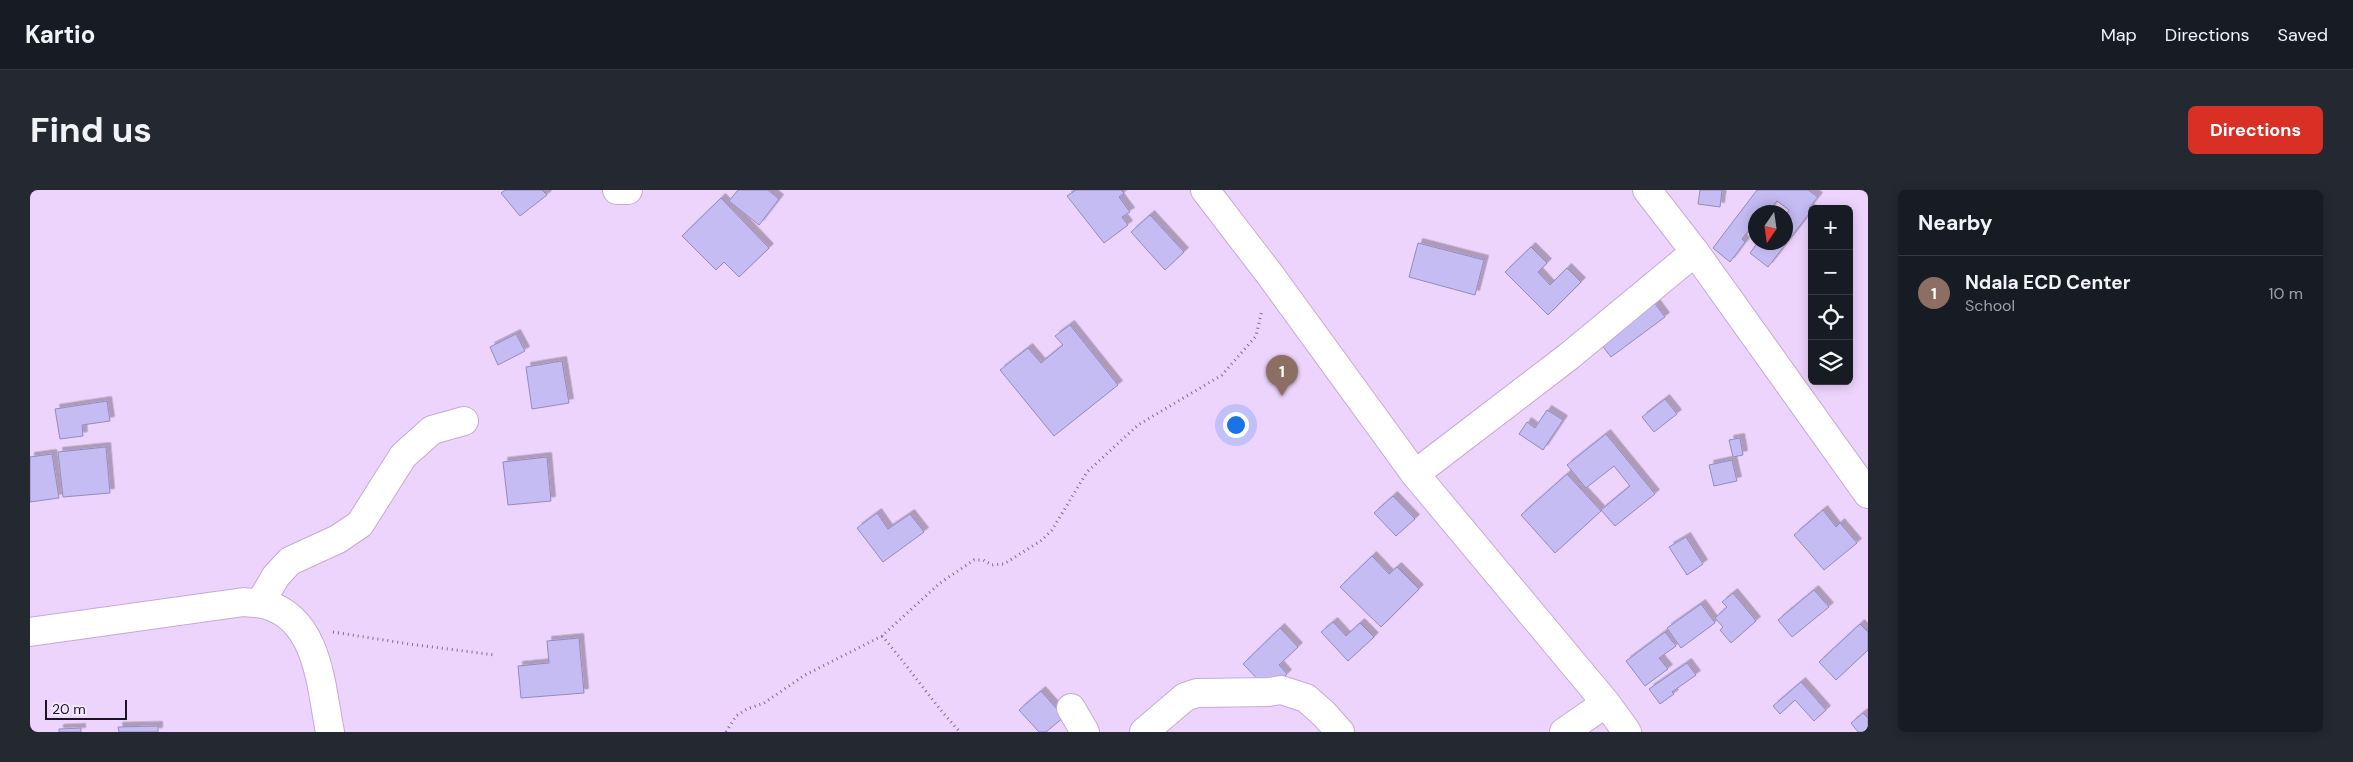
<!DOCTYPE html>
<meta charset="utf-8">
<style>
body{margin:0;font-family:"DM Sans",sans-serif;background:#242831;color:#f1f3f6}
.controls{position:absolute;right:15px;top:15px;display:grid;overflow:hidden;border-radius:8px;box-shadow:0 2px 12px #0003}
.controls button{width:45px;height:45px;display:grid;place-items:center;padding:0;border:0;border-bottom:1px solid #363941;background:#171b24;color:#f1f3f6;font:25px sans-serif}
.compass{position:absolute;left:1718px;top:15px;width:45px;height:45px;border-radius:50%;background:#171b24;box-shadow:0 2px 12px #0003;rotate:193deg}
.scale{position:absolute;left:15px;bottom:12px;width:82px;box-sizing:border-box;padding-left:5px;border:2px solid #1e1325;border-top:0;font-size:14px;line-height:18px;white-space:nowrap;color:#1e1325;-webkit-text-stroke:4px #f3e7fb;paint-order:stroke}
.you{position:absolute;left:1205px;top:234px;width:18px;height:18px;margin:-12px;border:4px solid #fff;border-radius:50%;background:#1a73e8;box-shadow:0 0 0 8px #1a73e833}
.badge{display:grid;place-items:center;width:32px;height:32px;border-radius:50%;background:#d93025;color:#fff;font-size:16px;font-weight:700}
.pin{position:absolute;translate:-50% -41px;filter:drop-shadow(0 1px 2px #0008)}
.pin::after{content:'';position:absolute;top:26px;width:18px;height:15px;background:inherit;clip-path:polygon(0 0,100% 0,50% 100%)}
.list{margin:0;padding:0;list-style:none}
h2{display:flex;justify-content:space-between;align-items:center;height:65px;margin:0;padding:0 20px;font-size:21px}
h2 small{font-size:16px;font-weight:400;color:#9ea1a6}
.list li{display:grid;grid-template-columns:32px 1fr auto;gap:15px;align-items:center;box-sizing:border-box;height:75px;padding:0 20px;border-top:1px solid #363941}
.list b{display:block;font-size:19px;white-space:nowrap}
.list p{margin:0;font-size:16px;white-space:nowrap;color:#9ea1a6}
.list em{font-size:16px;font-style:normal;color:#9ea1a6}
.icon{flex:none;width:28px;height:28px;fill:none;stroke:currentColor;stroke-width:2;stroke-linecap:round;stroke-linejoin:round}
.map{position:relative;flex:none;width:1838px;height:542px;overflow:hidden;border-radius:8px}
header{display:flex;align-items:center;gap:30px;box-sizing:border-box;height:70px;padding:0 25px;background:#171b24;border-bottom:1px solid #363941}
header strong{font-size:24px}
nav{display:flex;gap:28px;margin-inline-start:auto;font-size:18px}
.intro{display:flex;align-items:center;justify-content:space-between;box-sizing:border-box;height:120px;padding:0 30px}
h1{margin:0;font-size:35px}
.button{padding:12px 22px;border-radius:8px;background:#d93025;color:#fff;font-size:18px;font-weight:700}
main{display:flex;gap:30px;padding:0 30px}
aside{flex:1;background:#171b24;border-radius:8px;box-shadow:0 2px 12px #0003}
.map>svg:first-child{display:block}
.building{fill:#c6bcf4;stroke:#938abd;filter:url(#shadow)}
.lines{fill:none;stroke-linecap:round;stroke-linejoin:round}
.minor-casing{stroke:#c7a8d9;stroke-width:30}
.path{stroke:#7e6d89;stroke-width:3;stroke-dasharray:1 4;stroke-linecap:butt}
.minor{stroke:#fff;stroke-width:28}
</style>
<header>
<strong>Kartio</strong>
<nav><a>Map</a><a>Directions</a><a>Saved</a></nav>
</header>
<div class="intro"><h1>Find us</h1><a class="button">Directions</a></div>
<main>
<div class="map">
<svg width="1838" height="542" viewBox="0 0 1838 542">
<defs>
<filter id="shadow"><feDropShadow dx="4.5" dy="-4.5" stdDeviation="0" flood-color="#0004"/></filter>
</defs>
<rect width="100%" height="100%" fill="#edd4fd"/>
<g class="building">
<path d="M 475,0 L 512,0 L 517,5 L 490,26 L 471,3 Z"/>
<path d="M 708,0 L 738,0 L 749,9 L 729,35 L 699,11 Z"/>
<path d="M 1046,0 L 1091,0 L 1094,3 L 1089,7 L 1100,22 L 1092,27 L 1098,35 L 1074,53 L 1037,6 Z"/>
<path d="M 1670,0 L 1692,0 L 1690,17 L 1668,14 Z"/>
<path d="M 1727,0 L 1778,0 L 1788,7 L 1779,18 L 1782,20 L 1738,77 L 1720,63 L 1728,52 L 1756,52 L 1756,25 L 1759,20 L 1747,11 L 1738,22 L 1726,22 L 1726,31 L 1712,49 L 1715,52 L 1700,72 L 1683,58 Z"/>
<path d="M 691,8 L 739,58 L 709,87 L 694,72 L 686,80 L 652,46 Z"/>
<path d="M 1120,25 L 1154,62 L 1135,80 L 1101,42 Z"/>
<path d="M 1388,53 L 1454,70 L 1445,105 L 1379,87 Z"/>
<path d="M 1501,57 L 1517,73 L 1508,82 L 1520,95 L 1537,78 L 1551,92 L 1518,125 L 1475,82 Z"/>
<path d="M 1621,108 L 1635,127 L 1581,167 L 1558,137 Z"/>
<path d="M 1040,135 L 1088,195 L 1024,246 L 970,180 L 998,158 L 1011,173 L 1033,155 L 1025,146 Z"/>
<path d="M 486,144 L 495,161 L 468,175 L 460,157 Z"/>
<path d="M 532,171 L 539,213 L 502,219 L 496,177 Z"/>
<path d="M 1635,209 L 1647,224 L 1624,242 L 1612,227 Z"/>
<path d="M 77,211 L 80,231 L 52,235 L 53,246 L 30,249 L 25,219 Z"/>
<path d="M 1517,220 L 1533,230 L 1513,260 L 1489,244 L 1497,232 L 1505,238 Z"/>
<path d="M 1576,244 L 1625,304 L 1585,336 L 1571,320 L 1600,296 L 1584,276 L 1556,298 L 1537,275 Z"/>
<path d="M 1710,248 L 1713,265 L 1703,267 L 1699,250 Z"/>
<path d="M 76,257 L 80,303 L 33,307 L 28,262 Z"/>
<path d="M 22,264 L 29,308 L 0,312 L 0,267 Z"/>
<path d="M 517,267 L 521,311 L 478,315 L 473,272 Z"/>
<path d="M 1702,270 L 1707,291 L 1684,296 L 1679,275 Z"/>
<path d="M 1537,284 L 1571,321 L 1525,363 L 1491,325 Z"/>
<path d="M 1363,306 L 1385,329 L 1366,346 L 1344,323 Z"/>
<path d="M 1793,320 L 1806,337 L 1810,333 L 1827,353 L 1794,380 L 1764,345 Z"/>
<path d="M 847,323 L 858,339 L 880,324 L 894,342 L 853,372 L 827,338 Z"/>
<path d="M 1656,347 L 1673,374 L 1657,385 L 1639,357 Z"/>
<path d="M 1342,366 L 1359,384 L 1367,377 L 1389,399 L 1351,437 L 1310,397 Z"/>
<path d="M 1784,400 L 1799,417 L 1762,447 L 1748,430 Z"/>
<path d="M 1703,403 L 1726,431 L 1701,453 L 1690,440 L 1693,437 L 1685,428 L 1697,417 L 1692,412 Z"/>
<path d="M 1671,414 L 1685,433 L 1651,458 L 1637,438 Z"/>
<path d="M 1303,432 L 1316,446 L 1330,433 L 1344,447 L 1318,471 L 1291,442 Z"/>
<path d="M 1830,434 L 1838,442 L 1838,460 L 1806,490 L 1789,472 Z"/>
<path d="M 1250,438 L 1268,457 L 1249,475 L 1257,484 L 1239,501 L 1213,474 Z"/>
<path d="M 1635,442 L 1646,456 L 1629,468 L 1638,479 L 1615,496 L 1596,471 Z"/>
<path d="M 549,448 L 554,503 L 491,508 L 488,476 L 519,473 L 517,451 Z"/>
<path d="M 1657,473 L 1666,485 L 1642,502 L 1644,504 L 1630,514 L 1619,499 Z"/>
<path d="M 1771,492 L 1796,520 L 1784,531 L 1765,510 L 1750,524 L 1743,516 Z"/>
<path d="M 1011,501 L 1034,527 L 1016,542 L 1009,542 L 989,520 Z"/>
<path d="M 1833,523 L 1838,528 L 1838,542 L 1828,542 L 1821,533 Z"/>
<path d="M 128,536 L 128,542 L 89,542 L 88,537 Z"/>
<path d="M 51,538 L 51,542 L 29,542 L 29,539 Z"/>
</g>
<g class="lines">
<defs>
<g id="minor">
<path d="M 587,0 L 598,0"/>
<path d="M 1175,0 L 1241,86 L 1385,284 L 1576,513 L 1597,542"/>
<path d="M 1665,62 L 1838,304"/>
<path d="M 1385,284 L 1538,167 L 1665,62 L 1617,0"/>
<path d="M 230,413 L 246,386 L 260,371 L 308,349 L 330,334 L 373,266 L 402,240 L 434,231"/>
<path d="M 0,442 L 214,412 C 221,413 230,413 237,415 C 289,430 291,498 300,542"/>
<path d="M 1041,518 L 1055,542"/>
<path d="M 1114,542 L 1155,507 L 1167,503 L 1239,502 L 1251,500 L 1276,508 L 1294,524 L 1310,542"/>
<path d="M 1534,542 L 1576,513"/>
</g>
</defs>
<use href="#minor" class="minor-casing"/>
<g class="path">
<path d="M 303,442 L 379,454 L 465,465"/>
<path d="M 852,446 C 879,477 902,512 930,542"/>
<path d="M 696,542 L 706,526 L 717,519 L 734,513 L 775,485 L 852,446 L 910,393 L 944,370 L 953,370 L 962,375 L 974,374 L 1012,350 L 1022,340 L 1057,282 L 1108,235 L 1192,185 L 1226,146 L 1232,120"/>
</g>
<use href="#minor" class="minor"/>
</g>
</svg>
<div class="controls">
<button>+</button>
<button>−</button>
<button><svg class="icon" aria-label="locate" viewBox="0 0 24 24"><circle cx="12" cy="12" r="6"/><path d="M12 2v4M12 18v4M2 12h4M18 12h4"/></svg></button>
<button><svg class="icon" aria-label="layers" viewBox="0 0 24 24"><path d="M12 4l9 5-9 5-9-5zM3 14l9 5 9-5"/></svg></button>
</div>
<svg class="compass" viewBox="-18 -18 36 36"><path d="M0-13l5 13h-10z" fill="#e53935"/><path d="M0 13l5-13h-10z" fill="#9ea1a6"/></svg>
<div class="scale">20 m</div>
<div class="you"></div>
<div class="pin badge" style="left:1252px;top:206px;background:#8d6e63">1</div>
</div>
<aside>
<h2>Nearby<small></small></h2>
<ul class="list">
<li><span class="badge" style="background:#8d6e63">1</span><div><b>Ndala ECD Center</b><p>School</p></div><em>10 m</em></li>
</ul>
</aside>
</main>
